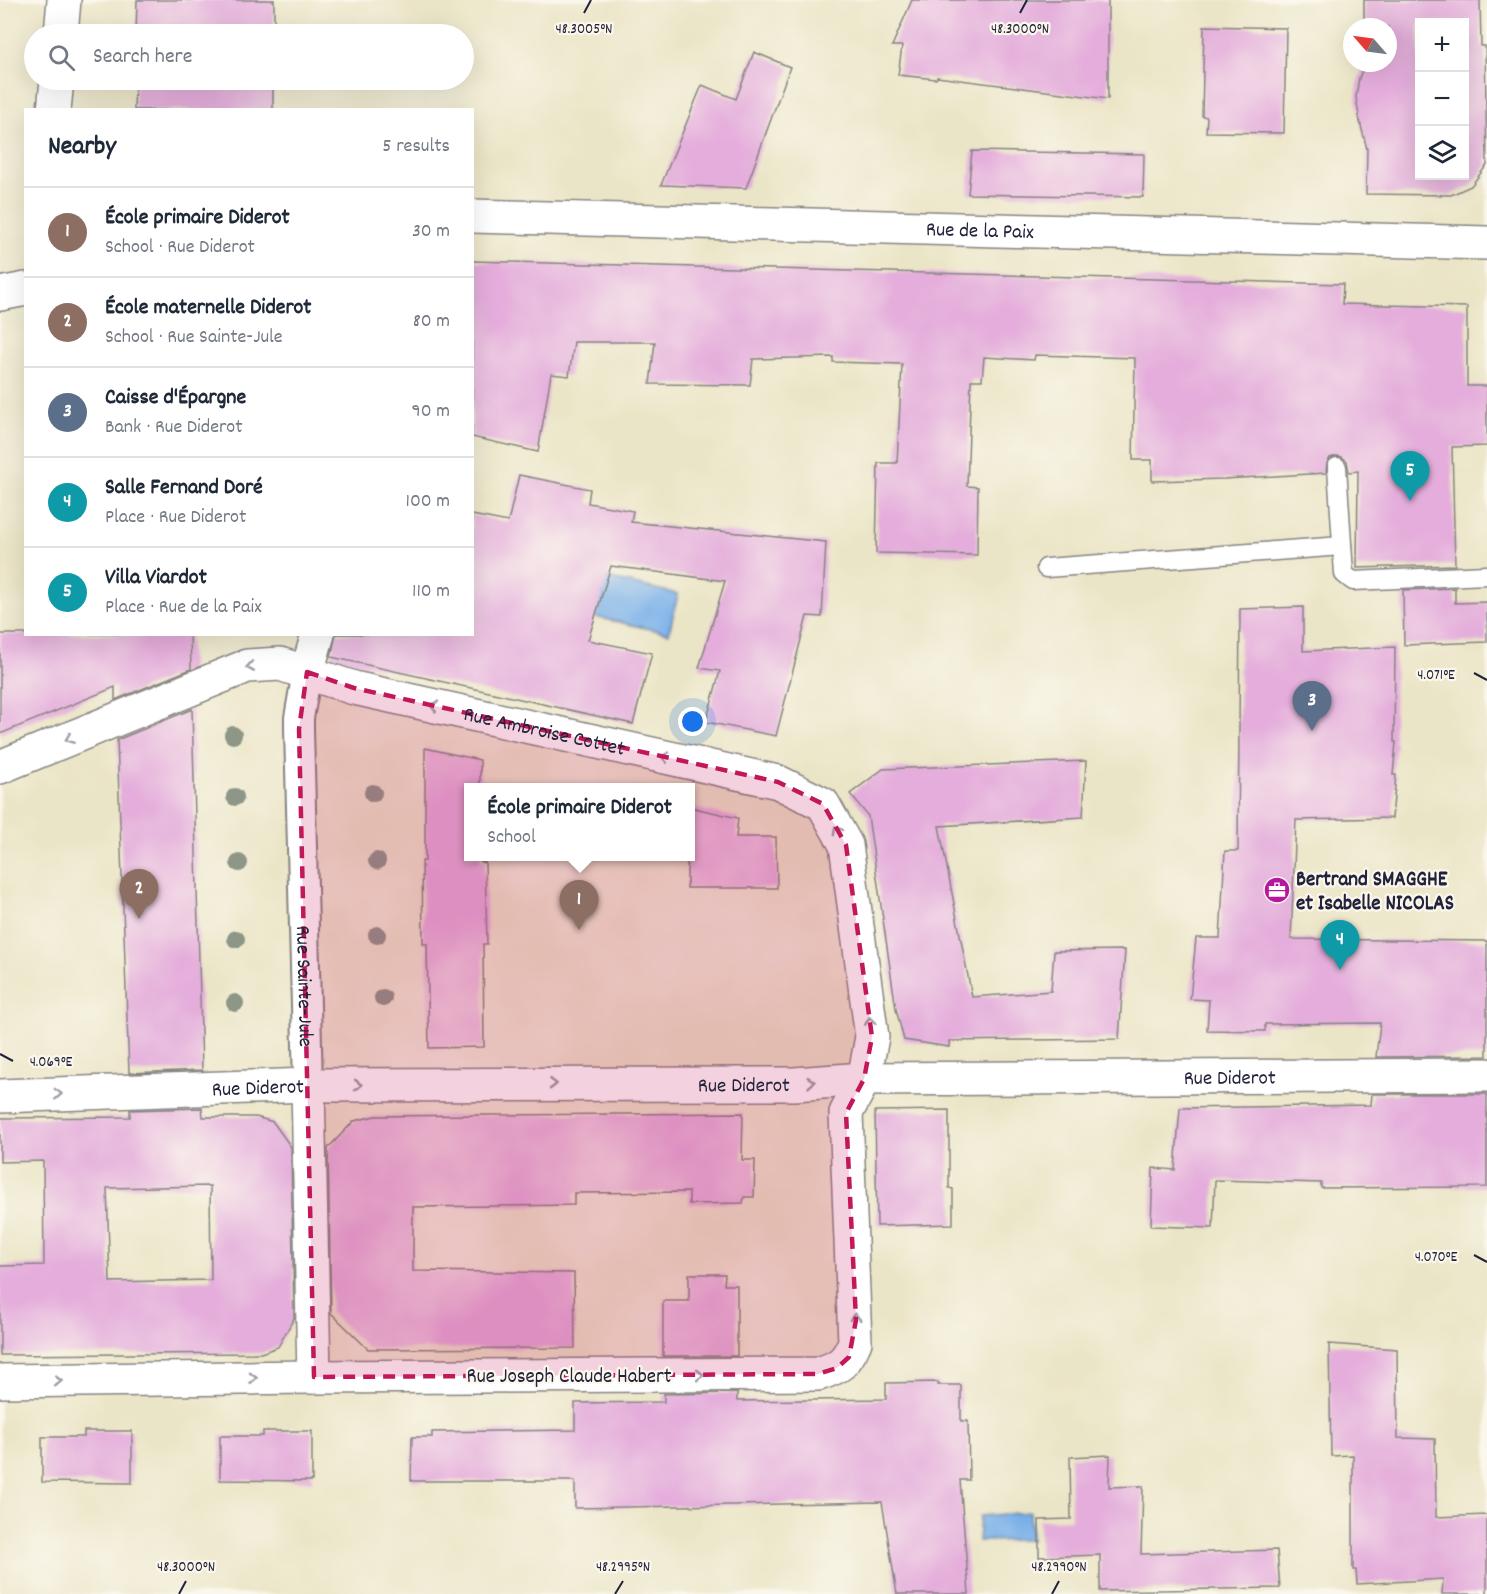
<!DOCTYPE html>
<meta charset="utf-8">
<style>
body{margin:0;font-family:Dekko,sans-serif;background:#f6f6f7;color:#1f2937}
.controls{position:absolute;right:18px;top:18px;display:grid;overflow:hidden;border-radius:0px;box-shadow:0 6px 24px #0002}
.controls button{width:54px;height:54px;display:grid;place-items:center;padding:0;border:0;border-bottom:2px solid #e0e1e3;background:#fff;color:#1f2937;font:30px sans-serif}
.compass{position:absolute;left:1343px;top:18px;width:54px;height:54px;border-radius:50%;background:#fff;box-shadow:0 6px 24px #0002;rotate:298deg}
.you{position:absolute;left:693px;top:722px;width:21px;height:21px;margin:-15px;border:4px solid #fff;border-radius:50%;background:#1a73e8;box-shadow:0 0 0 9px #1a73e833}
.badge{display:grid;place-items:center;width:39px;height:39px;border-radius:50%;background:#b5179e;color:#fff;font-size:20px;font-weight:700}
.pin{position:absolute;translate:-50% -50px;filter:drop-shadow(0 2px 3px #0008)}
.pin::after{content:'';position:absolute;top:32px;width:21px;height:18px;background:inherit;clip-path:polygon(0 0,100% 0,50% 100%)}
.popup{position:absolute;left:464px;top:783px;width:231px;height:78px;box-sizing:border-box;display:grid;place-content:center;border-radius:0px;background:#fff;filter:drop-shadow(0 2px 4px #0005);font-size:20px;white-space:nowrap;color:#747a83}
.popup b{font-size:22px;color:#1f2937}
.popup::after{content:'';position:absolute;left:50%;top:100%;margin-left:-12px;border:12px solid transparent;border-top-color:#fff}
.list{margin:0;padding:0;list-style:none}
h2{display:flex;justify-content:space-between;align-items:center;height:78px;margin:0;padding:0 24px;font-size:26px}
h2 small{font-size:20px;font-weight:400;color:#747a83}
.list li{display:grid;grid-template-columns:39px 1fr auto;gap:18px;align-items:center;box-sizing:border-box;height:90px;padding:0 24px;border-top:2px solid #e0e1e3}
.list b{display:block;font-size:22px;white-space:nowrap}
.list p{margin:0;font-size:20px;white-space:nowrap;color:#747a83}
.list em{font-size:20px;font-style:normal;color:#747a83}
.icon{flex:none;width:33px;height:33px;fill:none;stroke:currentColor;stroke-width:2;stroke-linecap:round;stroke-linejoin:round}
.map{position:relative;flex:none;width:1487px;height:1594px;overflow:hidden}
.search{position:absolute;background:#fff;box-shadow:0 6px 24px #0002;left:24px;top:24px;width:450px;height:66px;display:flex;align-items:center;gap:15px;box-sizing:border-box;padding:0 21px;border-radius:33px;color:#747a83;font-size:22px}
.panel{position:absolute;background:#fff;box-shadow:0 6px 24px #0002;left:24px;top:108px;width:450px;height:528px;border-radius:0px}
.map>svg:first-child{display:block}
.water{fill:#79b0e8;stroke:#4e6992;stroke-width:1.5}
.building{fill:#e4addb;fill-rule:evenodd}
.lines{fill:none;stroke-linecap:round;stroke-linejoin:round}
.service-casing{stroke:#868481;stroke-width:21}
.pedestrian-casing{stroke:#868481;stroke-width:32}
.minor-casing{stroke:#868481;stroke-width:36}
.service{stroke:#fff;stroke-width:18}
.pedestrian{stroke:#fff;stroke-width:28}
.minor{stroke:#fff;stroke-width:33}
.tree{fill:#8e9687}
.oneway{stroke:#9c9ca7}
.marked{fill:#c2185b;fill-opacity:0.2;stroke:#c2185b;stroke-width:4.5;stroke-dasharray:12 8;stroke-linejoin:round}
.ticks{fill:none;stroke:#22223b;stroke-width:2}
.labels{text-anchor:middle;stroke-width:4.5;stroke-linejoin:round;paint-order:stroke}
.street-label{font-size:21px;fill:#22223b;stroke:#fbf7ec}
.poi-label{font-size:21px;font-weight:bold;fill:#22223b;stroke:#fbf7ec;text-anchor:start}
.ticks-label{font-size:15px;text-anchor:middle;fill:#22223b;stroke:#fbf7ec;stroke-width:4.5;stroke-linejoin:round;paint-order:stroke}
</style>
<div class="map">
<svg width="1487" height="1594" viewBox="0 0 1487 1594">
<rect width="100%" height="100%" fill="#fbf7ec"/>
<filter id="ink" filterUnits="userSpaceOnUse"><feTurbulence type="fractalNoise" baseFrequency=".0167" numOctaves="2"/><feDisplacementMap in="SourceGraphic" scale="12" xChannelSelector="R" yChannelSelector="G"/><feConvolveMatrix kernelMatrix="1 2 1 2 8 2 1 2 1" color-interpolation-filters="sRGB"/></filter>
<filter id="wash" filterUnits="userSpaceOnUse"><feTurbulence type="fractalNoise" baseFrequency=".008" numOctaves="4" result="noise"/><feDisplacementMap in="SourceGraphic" scale="24" xChannelSelector="R" yChannelSelector="G"/><feGaussianBlur stdDeviation="1.35" result="paint"/><feColorMatrix in="noise" values="0 0 0 0 0 0 0 0 0 0 0 0 0 0 0 0 0 1.4 0 .05"/><feComposite in="paint" operator="in"/></filter>
<g filter="url(#wash)">
<rect width="100%" height="100%" fill="#ebe5c7"/>
<g class="water">
<path d="M 607,578 L 678,594 L 669,633 L 586,615 Z"/>
<path d="M 1030,1512 L 1031,1540 L 978,1541 L 980,1516 Z"/>
</g>
<g id="blocks">
<g class="building">
<path d="M 137,0 L 274,0 L 274,34 L 136,34 Z"/>
<path d="M 912,0 L 1108,0 L 1108,99 L 937,77 L 936,79 L 898,75 L 902,46 L 892,46 Z"/>
<path d="M 1364,0 L 1480,0 L 1481,46 L 1485,46 L 1487,165 L 1471,186 L 1451,195 L 1366,194 L 1367,149 L 1360,122 L 1356,97 L 1359,78 L 1365,63 L 1388,63 L 1388,27 L 1364,27 ZM 1419,22 L 1464,22 L 1464,176 L 1419,176 Z"/>
<path d="M 1204,26 L 1286,28 L 1284,133 L 1206,132 L 1207,117 L 1202,116 Z"/>
<path d="M 754,52 L 790,67 L 746,188 L 661,185 L 702,85 L 736,99 Z"/>
<path d="M 135,80 L 273,80 L 273,110 L 134,110 Z"/>
<path d="M 972,151 L 1144,154 L 1143,197 L 968,194 Z"/>
<path d="M 472,261 L 1343,284 L 1342,304 L 1467,307 L 1467,386 L 1487,386 L 1487,446 L 1452,447 L 1455,565 L 1357,568 L 1358,471 L 1349,472 L 1347,461 L 1342,457 L 1337,456 L 1330,458 L 1327,463 L 1326,473 L 1224,479 L 1152,481 L 1152,460 L 1133,460 L 1135,358 L 1035,355 L 1034,360 L 984,357 L 982,380 L 971,380 L 967,486 L 978,487 L 977,555 L 876,553 L 878,463 L 897,463 L 902,364 L 833,362 L 833,357 L 753,359 L 750,385 L 650,384 L 655,342 L 574,342 L 569,376 L 551,374 L 538,452 L 472,437 Z"/>
<path d="M 519,475 L 590,489 L 588,503 L 633,511 L 631,522 L 826,542 L 822,617 L 807,616 L 776,736 L 706,722 L 720,671 L 699,668 L 725,581 L 611,566 L 588,640 L 652,653 L 633,724 L 331,657 L 336,634 L 472,634 L 472,515 L 508,522 Z"/>
<path d="M 1455,588 L 1455,603 L 1487,602 L 1487,642 L 1404,645 L 1403,590 Z"/>
<path d="M 1303,607 L 1303,651 L 1395,647 L 1394,742 L 1396,742 L 1393,775 L 1396,775 L 1392,818 L 1296,820 L 1291,939 L 1487,941 L 1487,1056 L 1376,1057 L 1380,1023 L 1265,1024 L 1265,1031 L 1207,1030 L 1209,1000 L 1190,999 L 1196,938 L 1220,938 L 1225,851 L 1238,851 L 1240,609 Z"/>
<path d="M 0,634 L 190,634 L 191,669 L 115,700 L 115,687 L 0,734 Z"/>
<path d="M 192,709 L 202,1070 L 129,1073 L 117,740 Z"/>
<path d="M 425,748 L 480,760 L 480,788 L 468,788 L 468,856 L 480,856 L 481,862 L 485,862 L 487,944 L 483,944 L 484,1047 L 429,1048 L 427,944 L 423,944 L 422,861 L 425,861 Z"/>
<path d="M 1086,761 L 1083,817 L 939,826 L 972,997 L 1051,991 L 1054,951 L 1125,950 L 1119,1039 L 949,1041 L 949,1047 L 904,1040 L 896,1009 L 868,816 L 850,794 L 883,769 Z"/>
<path d="M 690,807 L 738,818 L 736,837 L 776,837 L 777,888 L 687,888 L 687,856 L 690,856 Z"/>
<path d="M 1372,1094 L 1487,1094 L 1487,1187 L 1321,1188 L 1321,1183 L 1215,1180 L 1213,1228 L 1151,1226 L 1153,1168 L 1175,1170 L 1180,1108 L 1371,1105 Z"/>
<path d="M 202,1108 L 203,1117 L 256,1117 L 273,1122 L 291,1147 L 294,1318 L 278,1347 L 261,1353 L 0,1355 L 0,1266 L 44,1265 L 43,1161 L 0,1162 L 0,1118 L 130,1117 L 130,1110 ZM 210,1186 L 211,1280 L 110,1282 L 107,1188 Z"/>
<path d="M 949,1110 L 949,1188 L 953,1189 L 953,1224 L 877,1226 L 875,1111 Z"/>
<path d="M 743,1113 L 742,1160 L 755,1160 L 754,1197 L 744,1197 L 743,1203 L 689,1204 L 689,1192 L 574,1193 L 574,1205 L 413,1207 L 413,1271 L 574,1273 L 575,1348 L 368,1349 L 331,1313 L 328,1148 L 354,1121 L 375,1116 Z"/>
<path d="M 689,1274 L 725,1274 L 724,1285 L 737,1285 L 737,1356 L 663,1356 L 663,1301 L 689,1301 Z"/>
<path d="M 1329,1344 L 1397,1349 L 1398,1438 L 1435,1439 L 1436,1517 L 1487,1515 L 1487,1594 L 1442,1594 L 1443,1579 L 1357,1584 L 1356,1570 L 1353,1570 L 1353,1455 L 1331,1456 Z"/>
<path d="M 938,1382 L 938,1385 L 961,1385 L 961,1421 L 968,1421 L 969,1480 L 960,1480 L 969,1594 L 897,1594 L 882,1502 L 575,1508 L 575,1481 L 411,1481 L 412,1437 L 432,1437 L 432,1432 L 575,1430 L 575,1403 L 664,1402 L 664,1394 L 737,1393 L 737,1401 L 886,1399 L 886,1383 Z"/>
<path d="M 84,1431 L 132,1431 L 132,1483 L 42,1482 L 42,1437 L 84,1437 Z"/>
<path d="M 263,1431 L 312,1431 L 312,1481 L 220,1480 L 220,1436 L 263,1436 Z"/>
<path d="M 1110,1455 L 1109,1487 L 1143,1486 L 1141,1554 L 1277,1550 L 1280,1588 L 1100,1591 L 1100,1555 L 1039,1557 L 1039,1520 L 1071,1519 L 1070,1457 Z"/>
</g>
</g>
</g>
<g filter="url(#ink)">
<use href="#blocks" fill-opacity="0" stroke="#868481" stroke-width="1.5"/>
<g class="lines">
<defs>
<g id="service">
<path d="M 1337,467 L 1344,574 L 1353,581 L 1487,575"/>
<path d="M 1046,568 L 1342,546"/>
</g>
<g id="pedestrian">
<path id="s1" d="M 307,672 L 299,718 L 299,729 L 308,1085"/>
</g>
<g id="minor">
<path d="M 61,34 L 64,0"/>
<path d="M 54,110 L 57,80"/>
<path id="s2" d="M 472,216 L 1487,243"/>
<path d="M 0,294 L 26,289"/>
<path d="M 307,672 L 318,634"/>
<path id="s3" d="M 0,767 L 247,666 L 280,664 L 354,688 L 778,782 L 823,804 L 846,845 L 872,1037 L 864,1079 L 846,1113 L 855,1342 C 846,1363 840,1367 818,1374 L 314,1377 L 0,1381"/>
<path d="M 308,1085 L 314,1377"/>
<path id="s4" d="M 0,1096 L 308,1085 L 794,1084 L 864,1079 L 1487,1075"/>
</g>
</defs>
<use href="#service" class="service-casing"/>
<use href="#pedestrian" class="pedestrian-casing"/>
<use href="#minor" class="minor-casing"/>
<use href="#service" class="service"/>
<use href="#pedestrian" class="pedestrian"/>
<use href="#minor" class="minor"/>
</g>
<g class="tree">
<circle cx="233" cy="735" r="9"/>
<circle cx="373" cy="793" r="9"/>
<circle cx="235" cy="797" r="9"/>
<circle cx="377" cy="861" r="9"/>
<circle cx="239" cy="863" r="9"/>
<circle cx="377" cy="935" r="9"/>
<circle cx="236" cy="939" r="9"/>
<circle cx="383" cy="998" r="9"/>
<circle cx="235" cy="1003" r="9"/>
</g>
<defs><path id="oneway-chevron" d="M-2-3.5L2.5 0L-2 3.5" fill="none" stroke-width="1.6" stroke-linecap="round" stroke-linejoin="round" transform="scale(1.5)"/></defs>
<g class="oneway">
<use href="#oneway-chevron" transform="translate(250 667) rotate(170)"/>
<use href="#oneway-chevron" transform="translate(434 706) rotate(-168)"/>
<use href="#oneway-chevron" transform="translate(69 739) rotate(158)"/>
<use href="#oneway-chevron" transform="translate(665 757) rotate(-168)"/>
<use href="#oneway-chevron" transform="translate(837 830) rotate(-119)"/>
<use href="#oneway-chevron" transform="translate(870 1021) rotate(-98)"/>
<use href="#oneway-chevron" transform="translate(811 1082) rotate(-4)"/>
<use href="#oneway-chevron" transform="translate(553 1084)"/>
<use href="#oneway-chevron" transform="translate(358 1085)"/>
<use href="#oneway-chevron" transform="translate(58 1094) rotate(-2)"/>
<use href="#oneway-chevron" transform="translate(855 1317) rotate(-91)"/>
<use href="#oneway-chevron" transform="translate(700 1375)"/>
<use href="#oneway-chevron" transform="translate(253 1378) rotate(-1)"/>
<use href="#oneway-chevron" transform="translate(58 1381) rotate(-1)"/>
</g>
</g>
<path class="marked" d="M 307,672 L 354,688 L 778,782 L 823,804 L 846,845 L 872,1037 L 864,1079 L 846,1113 L 856,1320 L 849,1357 L 837,1368 L 818,1374 L 314,1377 L 299,729 Z"/>
<path class="ticks" d="M 584,13 L 591,0M 1020,13 L 1027,0M 1474,673 L 1487,680M 0,1054 L 13,1061M 1474,1255 L 1487,1262M 179,1594 L 186,1581M 615,1594 L 623,1581M 1052,1594 L 1059,1581"/>
<defs>
<symbol id="office-disc" viewBox="-11 -11 22 22"><circle r="9.5" fill="#b5179e" stroke="#fbf7ec"/><path d="M-6-3h4V-5.5h4V-3h4V5H-6ZM-1-4.5V-3h2v-1.5ZM-6 0V1H6V0Z" fill="#fff"/></symbol>
</defs>
<g fill-rule="evenodd">
<use href="#office-disc" x="1262" y="875" width="30" height="30"/>
</g>
<g class="labels">
<g class="street-label">
<text dy="7" stroke="none"><textPath href="#s2" startOffset="508">Rue de la Paix</textPath></text>
<text dy="7" stroke="none"><textPath href="#s3" startOffset="573">Rue Ambroise Cottet</textPath></text>
<text dy="7" stroke="none"><textPath href="#s1" startOffset="315">Rue Sainte-Jule</textPath></text>
<text dy="7" stroke="none"><textPath href="#s4" startOffset="1230">Rue Diderot</textPath></text>
<text dy="7" stroke="none"><textPath href="#s4" startOffset="744">Rue Diderot</textPath></text>
<text dy="7" stroke="none"><textPath href="#s4" startOffset="258">Rue Diderot</textPath></text>
<text x="569" y="1382">Rue Joseph Claude Habert</text>
</g>
<g class="poi-label">
<text x="1296" y="885">Bertrand SMAGGHE<tspan x="1296" dy="24">et Isabelle NICOLAS</tspan></text>
</g>
</g>
<g class="ticks-label">
<text x="584" y="33">48.3005°N</text>
<text x="1020" y="33">48.3000°N</text>
<text x="1436" y="679">4.071°E</text>
<text x="51" y="1066">4.069°E</text>
<text x="1436" y="1261">4.070°E</text>
<text x="186" y="1571">48.3000°N</text>
<text x="623" y="1571">48.2995°N</text>
<text x="1059" y="1571">48.2990°N</text>
</g>
</svg>
<div class="controls">
<button>+</button>
<button>−</button>
<button><svg class="icon" aria-label="layers" viewBox="0 0 24 24"><path d="M12 4l9 5-9 5-9-5zM3 14l9 5 9-5"/></svg></button>
</div>
<svg class="compass" viewBox="-18 -18 36 36"><path d="M0-13l5 13h-10z" fill="#e53935"/><path d="M0 13l5-13h-10z" fill="#747a83"/></svg>
<div class="you"></div>
<div class="pin badge" style="left:579px;top:930px;background:#8d6e63">1</div>
<div class="popup"><b>École primaire Diderot</b>School</div>
<div class="pin badge" style="left:139px;top:919px;background:#8d6e63">2</div>
<div class="pin badge" style="left:1312px;top:731px;background:#5c6f8a">3</div>
<div class="pin badge" style="left:1340px;top:970px;background:#0f9aa8">4</div>
<div class="pin badge" style="left:1410px;top:501px;background:#0f9aa8">5</div>
<div class="search"><svg class="icon" aria-label="search" viewBox="0 0 24 24"><circle cx="10" cy="10" r="6"/><path d="M15 15l6 6"/></svg>Search here</div>
<section class="panel">
<h2>Nearby<small>5 results</small></h2>
<ul class="list">
<li><span class="badge" style="background:#8d6e63">1</span><div><b>École primaire Diderot</b><p>School · Rue Diderot</p></div><em>30 m</em></li>
<li><span class="badge" style="background:#8d6e63">2</span><div><b>École maternelle Diderot</b><p>School · Rue Sainte-Jule</p></div><em>80 m</em></li>
<li><span class="badge" style="background:#5c6f8a">3</span><div><b>Caisse d'Épargne</b><p>Bank · Rue Diderot</p></div><em>90 m</em></li>
<li><span class="badge" style="background:#0f9aa8">4</span><div><b>Salle Fernand Doré</b><p>Place · Rue Diderot</p></div><em>100 m</em></li>
<li><span class="badge" style="background:#0f9aa8">5</span><div><b>Villa Viardot</b><p>Place · Rue de la Paix</p></div><em>110 m</em></li>
</ul>
</section>
</div>
